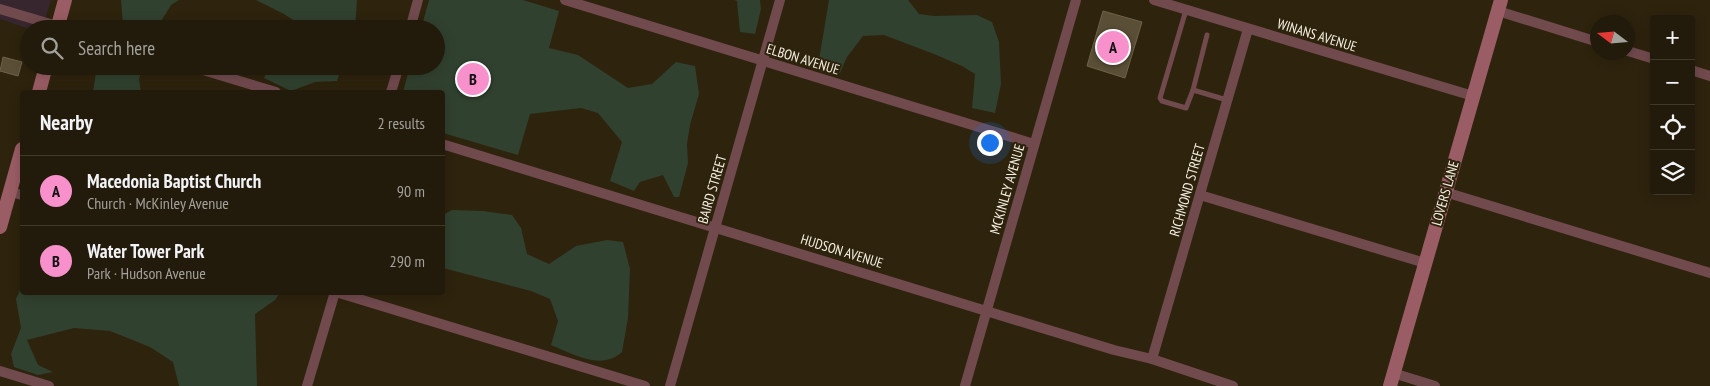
<!DOCTYPE html>
<meta charset="utf-8">
<style>
body{margin:0;font-family:"PT Sans Narrow",sans-serif;background:#2e2718;color:#f1f3f6}
.controls{position:absolute;right:15px;top:15px;display:grid;overflow:hidden;border-radius:5px;box-shadow:0 2px 12px #0003}
.controls button{width:45px;height:45px;display:grid;place-items:center;padding:0;border:0;border-bottom:1px solid #3f382b;background:#221a0a;color:#f1f3f6;font:25px sans-serif}
.compass{position:absolute;left:1590px;top:15px;width:45px;height:45px;border-radius:50%;background:#221a0a;box-shadow:0 2px 12px #0003;rotate:286deg}
.you{position:absolute;left:989px;top:142px;width:18px;height:18px;margin:-12px;border:4px solid #fff;border-radius:50%;background:#1a73e8;box-shadow:0 0 0 8px #1a73e833}
.badge{display:grid;place-items:center;width:32px;height:32px;border-radius:50%;background:#f890cb;color:#111;font-size:16px;font-weight:700}
.pin{position:absolute;translate:-50% -50%;border:2px solid #fff;box-shadow:0 1px 5px #0006}
.list{margin:0;padding:0;list-style:none}
h2{display:flex;justify-content:space-between;align-items:center;height:65px;margin:0;padding:0 20px;font-size:21px}
h2 small{font-size:16px;font-weight:400;color:#a2a19c}
.list li{display:grid;grid-template-columns:32px 1fr auto;gap:15px;align-items:center;box-sizing:border-box;height:70px;padding:0 20px;border-top:1px solid #3f382b}
.list b{display:block;font-size:19px;white-space:nowrap}
.list p{margin:0;font-size:16px;white-space:nowrap;color:#a2a19c}
.list em{font-size:16px;font-style:normal;color:#a2a19c}
.icon{flex:none;width:28px;height:28px;fill:none;stroke:currentColor;stroke-width:2;stroke-linecap:round;stroke-linejoin:round}
.map{position:relative;flex:none;width:1710px;height:386px;overflow:hidden}
.search{position:absolute;background:#221a0a;box-shadow:0 2px 12px #0003;left:20px;top:20px;width:425px;height:55px;display:flex;align-items:center;gap:12px;box-sizing:border-box;padding:0 18px;border-radius:28px;color:#a2a19c;font-size:19px}
.panel{position:absolute;background:#221a0a;box-shadow:0 2px 12px #0003;left:20px;top:90px;width:425px;height:205px;border-radius:5px}
.map>svg:first-child{display:block}
.education{fill:#38262e}
.green{fill:#31412f}
.building{fill:#5a4e36;stroke:#6e624a}
.lines{fill:none;stroke-linecap:round;stroke-linejoin:round}
.lane{stroke:#714a4e;stroke-width:5}
.street{stroke:#714a4e;stroke-width:10}
.secondary{stroke:#9b5d65;stroke-width:14}
.labels{text-anchor:middle;stroke-width:4;stroke-linejoin:round;paint-order:stroke}
.street-label{font-size:14px;fill:#f7f0e2;stroke:#2e230d}
</style>
<div class="map">
<svg width="1710" height="386" viewBox="0 0 1710 386">
<rect width="100%" height="100%" fill="#2e230d"/>
<path class="education" d="M 0,0 L 51,0 L 42,29 L 29,29 L 0,19 Z"/>
<g class="green">
<path d="M 121,0 L 179,0 L 171,5 L 157,28 L 123,24 Z"/>
<path d="M 256,0 L 357,0 L 355,29 L 302,29 L 301,25 L 284,14 Z"/>
<path d="M 429,0 L 523,0 L 559,11 L 549,48 L 578,55 L 628,88 L 652,84 L 676,62 L 695,66 L 699,94 L 690,125 L 687,144 L 688,163 L 679,197 L 674,197 L 663,175 L 640,182 L 634,191 L 610,181 L 622,142 L 598,113 L 581,108 L 530,114 L 518,155 L 443,133 L 442,92 L 403,92 L 410,66 L 436,66 L 436,29 L 421,29 Z"/>
<path d="M 734,0 L 760,0 L 761,9 L 755,34 L 740,32 L 737,1 Z"/>
<path d="M 829,0 L 908,0 L 919,14 L 934,16 L 977,15 L 992,22 L 999,42 L 1001,84 L 995,113 L 972,108 L 975,74 L 962,66 L 934,54 L 884,35 L 863,36 L 847,57 L 840,73 L 821,72 L 819,60 Z"/>
<path d="M 97,66 L 143,66 L 139,79 L 141,92 L 93,92 Z"/>
<path d="M 288,66 L 342,66 L 337,81 L 315,82 L 291,91 L 264,78 L 269,67 L 285,68 Z"/>
<path d="M 452,210 L 483,211 L 512,215 L 521,228 L 527,254 L 549,264 L 576,246 L 607,240 L 623,242 L 630,269 L 628,318 L 622,352 C 601,371 573,354 551,345 L 558,321 L 550,299 L 531,291 L 443,268 L 443,215 Z"/>
<path d="M 22,286 L 22,292 L 168,292 L 177,295 L 194,294 L 195,292 L 280,293 L 275,300 L 255,314 L 257,386 L 179,386 L 173,362 L 150,347 L 110,331 L 74,328 L 27,340 L 38,365 L 53,372 L 38,375 L 14,367 L 11,354 L 21,328 L 16,299 Z"/>
</g>
<g class="building">
<path d="M 1103,11 L 1142,22 L 1125,78 L 1087,66 Z"/>
<path d="M 3,57 L 22,62 L 18,76 L 0,71 Z"/>
</g>
<g class="lines">
<g class="lane">
<path d="M 1186,10 L 1160,98 L 1162,101 L 1186,108 L 1193,90"/>
<path d="M 1207,35 L 1193,90 L 1227,100"/>
</g>
<g class="street">
<path d="M 565,0 L 1034,144"/>
<path d="M 1154,0 L 1473,96"/>
<path d="M 0,9 L 67,29"/>
<path d="M 1498,11 L 1598,42"/>
<path d="M 410,29 L 418,0"/>
<path d="M 1628,51 L 1654,59"/>
<path d="M 190,66 L 276,92"/>
<path d="M 1691,70 L 1710,76"/>
<path d="M 391,92 L 399,66"/>
<path d="M 442,144 L 957,302 L 1114,350 L 1152,359 L 1233,386"/>
<path d="M 10,192 L 22,195"/>
<path d="M 1445,192 L 1710,273"/>
<path d="M 1200,195 L 1425,263"/>
<path d="M 336,292 L 645,386"/>
<path d="M 1152,359 L 1248,29"/>
<path d="M 0,371 L 49,386"/>
<path d="M 1393,373 L 1435,386"/>
<path d="M 307,386 L 335,292"/>
<path d="M 670,386 L 780,0"/>
<path d="M 965,386 L 1076,0"/>
</g>
<g class="secondary">
<path d="M 57,29 L 65,0"/>
<path d="M 39,92 L 46,66"/>
<path d="M 0,227 L 22,149"/>
<path d="M 1390,386 L 1501,0"/>
</g>
</g>
<g class="labels">
<g class="street-label">
<text transform="translate(1317 35) rotate(17)" y="5">WINANS AVENUE</text>
<text transform="translate(803 59) rotate(17)" y="5">ELBON AVENUE</text>
<text transform="translate(712 189) rotate(-74)" y="5">BAIRD STREET</text>
<text transform="translate(1007 189) rotate(-74)" y="5">MCKINLEY AVENUE</text>
<text transform="translate(1187 190) rotate(-74)" y="5">RICHMOND STREET</text>
<text transform="translate(1445 193) rotate(-74)" y="5">LOVERS LANE</text>
<text transform="translate(842 251) rotate(17)" y="5">HUDSON AVENUE</text>
</g>
</g>
</svg>
<div class="controls">
<button>+</button>
<button>−</button>
<button><svg class="icon" aria-label="locate" viewBox="0 0 24 24"><circle cx="12" cy="12" r="6"/><path d="M12 2v4M12 18v4M2 12h4M18 12h4"/></svg></button>
<button><svg class="icon" aria-label="layers" viewBox="0 0 24 24"><path d="M12 4l9 5-9 5-9-5zM3 14l9 5 9-5"/></svg></button>
</div>
<svg class="compass" viewBox="-18 -18 36 36"><path d="M0-13l5 13h-10z" fill="#e53935"/><path d="M0 13l5-13h-10z" fill="#a2a19c"/></svg>
<div class="you"></div>
<div class="pin badge" style="left:1113px;top:47px">A</div>
<div class="pin badge" style="left:473px;top:79px">B</div>
<div class="search"><svg class="icon" aria-label="search" viewBox="0 0 24 24"><circle cx="10" cy="10" r="6"/><path d="M15 15l6 6"/></svg>Search here</div>
<section class="panel">
<h2>Nearby<small>2 results</small></h2>
<ul class="list">
<li><span class="badge">A</span><div><b>Macedonia Baptist Church</b><p>Church · McKinley Avenue</p></div><em>90 m</em></li>
<li><span class="badge">B</span><div><b>Water Tower Park</b><p>Park · Hudson Avenue</p></div><em>290 m</em></li>
</ul>
</section>
</div>
